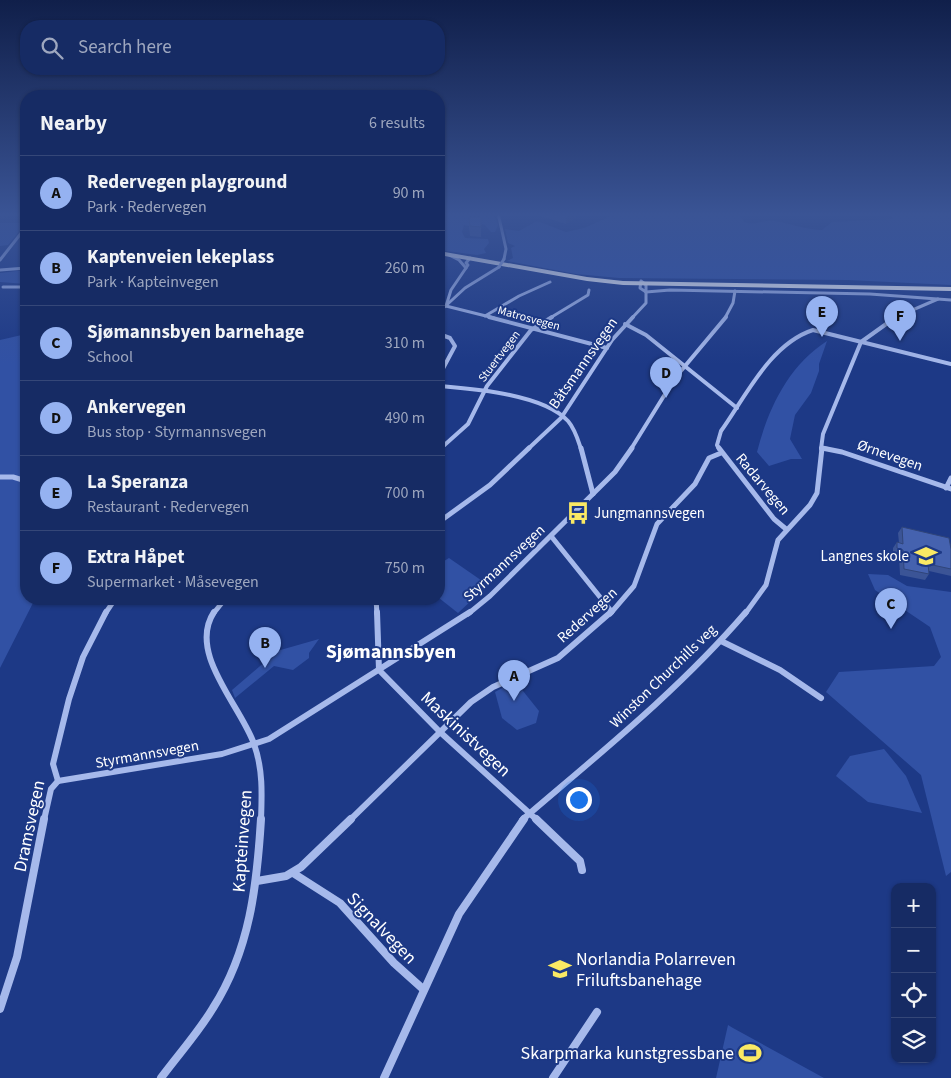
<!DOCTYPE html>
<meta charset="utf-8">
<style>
body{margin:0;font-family:"Source Sans 3",sans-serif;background:#23376d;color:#f1f3f6}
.controls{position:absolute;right:15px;bottom:15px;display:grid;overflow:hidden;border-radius:10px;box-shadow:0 1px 4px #0004}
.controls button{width:45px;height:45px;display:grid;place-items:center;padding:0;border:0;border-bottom:1px solid #354778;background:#162b64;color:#f1f3f6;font:25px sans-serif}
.you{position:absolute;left:578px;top:799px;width:18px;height:18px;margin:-12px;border:4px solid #fff;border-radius:50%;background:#1a73e8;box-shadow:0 0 0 8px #1a73e833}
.badge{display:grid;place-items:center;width:32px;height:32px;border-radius:50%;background:#95b2f1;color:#111;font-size:16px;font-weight:700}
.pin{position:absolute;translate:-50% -41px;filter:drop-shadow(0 1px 2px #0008)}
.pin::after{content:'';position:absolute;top:26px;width:18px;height:15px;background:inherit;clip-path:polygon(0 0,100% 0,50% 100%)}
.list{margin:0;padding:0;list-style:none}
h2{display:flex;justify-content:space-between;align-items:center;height:65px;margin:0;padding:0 20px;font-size:21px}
h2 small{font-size:16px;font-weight:400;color:#9ea7bf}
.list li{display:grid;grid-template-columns:32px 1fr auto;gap:15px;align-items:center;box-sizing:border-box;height:75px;padding:0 20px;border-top:1px solid #354778}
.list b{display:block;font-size:19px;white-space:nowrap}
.list p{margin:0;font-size:16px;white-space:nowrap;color:#9ea7bf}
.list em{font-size:16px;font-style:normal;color:#9ea7bf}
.icon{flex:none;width:28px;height:28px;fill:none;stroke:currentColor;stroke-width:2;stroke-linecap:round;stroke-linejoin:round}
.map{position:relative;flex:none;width:951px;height:1078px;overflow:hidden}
.search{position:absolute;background:#162b64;box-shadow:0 1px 4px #0004;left:20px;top:20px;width:425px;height:55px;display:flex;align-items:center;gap:12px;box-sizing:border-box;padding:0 18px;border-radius:20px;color:#9ea7bf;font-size:19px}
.panel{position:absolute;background:#162b64;box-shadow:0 1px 4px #0004;left:20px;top:90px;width:425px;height:515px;border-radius:20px}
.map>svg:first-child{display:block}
.green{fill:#3151a4}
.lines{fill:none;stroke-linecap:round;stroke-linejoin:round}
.street-far4{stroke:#a6b9eb;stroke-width:3}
.street-far3{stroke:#a6b9eb;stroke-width:4}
.street-far2{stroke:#a6b9eb;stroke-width:5}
.street-far1{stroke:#a6b9eb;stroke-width:6}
.street{stroke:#a6b9eb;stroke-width:8}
.highway{fill:#fff;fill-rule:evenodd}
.street-bridge{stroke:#a6b9eb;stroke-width:3}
.wall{fill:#3b5496}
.shaded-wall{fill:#30457a}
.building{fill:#4562af;stroke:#30457a}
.labels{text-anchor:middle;stroke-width:4;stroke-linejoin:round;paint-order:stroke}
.far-street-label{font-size:12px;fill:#fff;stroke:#1d3986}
.street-label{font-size:15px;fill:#fff;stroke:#1d3986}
.poi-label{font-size:15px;fill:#fff;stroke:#1d3986;text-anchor:start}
.near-street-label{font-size:18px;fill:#fff;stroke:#1d3986}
.near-poi-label{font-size:18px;fill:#fff;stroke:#1d3986;text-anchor:start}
.district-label{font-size:20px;font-weight:bold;fill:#fff;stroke:#1d3986}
</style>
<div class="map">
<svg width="951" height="1078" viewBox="0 0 951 1078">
<rect width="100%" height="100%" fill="#1d3986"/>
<g class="green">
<path d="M 439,213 L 493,213 L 498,225 L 495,232 L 491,232 L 484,224 L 474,227 L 464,225 L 462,232 L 465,238 L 488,239 L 489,243 L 484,249 L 486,253 L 477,255 L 439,250 Z"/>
<path d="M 618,213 L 739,213 L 744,222 C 755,226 765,219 775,221 C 793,224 802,229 822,230 L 832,222 L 892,219 L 892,213 L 951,213 L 951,285 L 848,280 L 619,278 L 576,274 L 507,261 L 513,258 L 511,248 L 515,246 L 508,243 L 505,229 L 519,231 L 537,221 L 566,232 L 584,228 Z"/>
<path d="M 0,223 L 26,223 L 8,245 L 0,246 Z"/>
<path d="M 26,270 L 26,284 L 0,282 L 0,273 Z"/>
<path d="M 26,334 L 26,362 L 21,364 L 26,363 L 26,599 L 35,599 L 0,668 L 0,340 Z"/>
<path d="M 827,341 L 819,364 L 819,371 L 811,393 L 795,415 L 790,439 L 802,459 L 791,459 L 769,466 L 757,452 C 768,409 788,366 827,341 Z"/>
<path d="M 449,558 L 488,585 L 458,613 L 439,598 L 439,564 Z"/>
<path d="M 868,574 L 888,575 L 907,586 L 951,592 L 951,872 L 946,876 L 921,775 L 826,692 L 839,672 L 934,666 L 941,657 L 930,627 L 875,590 Z"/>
<path d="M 319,639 L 309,653 L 309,658 L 293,670 L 274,666 L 235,698 L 232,690 L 267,660 L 270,653 Z"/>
<path d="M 515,681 L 539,711 L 536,723 L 517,730 L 502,718 L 495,692 Z"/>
<path d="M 884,749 L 906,776 L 922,813 L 868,802 L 836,776 L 850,756 Z"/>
<path d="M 728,1025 L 733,1028 L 824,1078 L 716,1078 Z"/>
</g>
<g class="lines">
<g class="street-far4">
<path d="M 498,213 L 506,249 L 504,259"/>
<path d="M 449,255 L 459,260 L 466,268"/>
<path d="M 0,260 L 26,227"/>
<path d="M 0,270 L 26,268"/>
<path d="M 641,281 L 646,285 L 646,292 L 640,288 Z"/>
<path d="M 3,287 L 26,287"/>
<path d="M 646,292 L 670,290 L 870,294 L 951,300"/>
<path d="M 446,306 L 494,318"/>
<path d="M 446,306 L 451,290 L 468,265 L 466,263 L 470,258"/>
<path d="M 439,312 L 465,288 L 499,267"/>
<path d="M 485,316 L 519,296 L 550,282"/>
<path d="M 550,318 L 588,295 L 589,290"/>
<path d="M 632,318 L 646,303 L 646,292"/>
<path d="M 725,318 L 733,303 L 735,291"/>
<path d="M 894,318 L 938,299"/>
</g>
<g class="street-far3">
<path d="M 489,317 L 607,348"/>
<path d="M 625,324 L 646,335 L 737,408"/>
<path d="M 439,334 L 450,338 L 455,346 L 439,376"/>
<path d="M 439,386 C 474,389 543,394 568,421 C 575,429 578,440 581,449"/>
<path d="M 821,448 L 828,449"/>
<path d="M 440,449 L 468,424 L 487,386 L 531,330 L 552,317"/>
<path d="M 528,449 L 561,418 L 612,340 L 633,317"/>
<path d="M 631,449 L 675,378 L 726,317"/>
<path d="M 719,449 L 717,445 L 721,431 C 746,396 770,344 813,330 L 951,364"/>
<path d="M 821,449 L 823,434 L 861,342 L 896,317"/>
</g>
<g class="street-far2">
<path d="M 581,448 L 593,494"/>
<path d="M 719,448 L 774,519 L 786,529"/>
<path d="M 822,448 L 842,452 L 951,489"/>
<path d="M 439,450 L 441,448"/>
<path d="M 0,477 L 13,477 L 26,481"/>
<path d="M 946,488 L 951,478"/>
<path d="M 439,522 L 490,485 L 529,448"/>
<path d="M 551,536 L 612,612"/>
<path d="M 376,599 L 377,614"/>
<path d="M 105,614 L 115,599"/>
<path d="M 213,614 L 225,599"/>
<path d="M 468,614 L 490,596 L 615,472 L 632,448"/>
<path d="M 610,614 L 634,586 L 657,524 L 695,484 L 709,458 L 721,453"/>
<path d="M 745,614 L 766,585 L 778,540 L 810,505 L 817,493 L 822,448"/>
</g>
<g class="street-far1">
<path d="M 214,612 C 187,653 241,706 254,744 C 263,769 262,794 261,820"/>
<path d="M 377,612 L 379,670 L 440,732 L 537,820"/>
<path d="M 721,641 L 780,670 L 821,698"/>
<path d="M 58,781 L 222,754 L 269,739 L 470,612"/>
<path d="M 58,781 L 53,764 L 69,699 L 83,657 L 106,612"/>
<path d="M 44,820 L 51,789 L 58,781"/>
<path d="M 350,820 L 471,702 L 493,687 L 558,658 L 611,612"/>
<path d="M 522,820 C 599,754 679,690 746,612"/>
</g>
<g class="street">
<path d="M 536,819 L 580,861 L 582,870"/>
<path d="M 293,873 L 340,903 L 394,963 L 423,989"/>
<path d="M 257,881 L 286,876 L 301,867 L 351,819"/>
<path d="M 0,1009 L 17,957 L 44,819"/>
<path d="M 161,1078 C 178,1055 198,1033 213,1008 C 250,950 257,885 261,819"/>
<path d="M 384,1078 L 459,914 L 524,819"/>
<path d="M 553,1078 L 597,1012"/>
</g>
<path class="highway" d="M 439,251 L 587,277 L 623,281 L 951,287 L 951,291 L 623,285 L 587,281 L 439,255 Z"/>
<path class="street-bridge" d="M 499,267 L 504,259"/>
</g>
<g class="wall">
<path d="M 540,213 L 582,213 L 566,224 L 540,216 Z"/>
<path d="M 469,217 L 481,217 L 481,237 L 470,236 L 469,227 Z"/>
<path d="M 902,527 L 951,549 L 951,576 L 929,571 L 929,574 L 925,580 L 900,575 L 899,556 L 893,554 L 893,548 L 897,542 L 899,543 L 898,533 Z"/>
</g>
<g class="shaded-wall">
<path d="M 0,213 L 26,213 L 26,215 L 0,218 Z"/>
<path d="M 582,213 L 566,224 L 567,214 Z"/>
</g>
<g class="building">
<path d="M 469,217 L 481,217 L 481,227 L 470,226 Z"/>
<path d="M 902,527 L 949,538 L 951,549 L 951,569 L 928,564 L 929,574 L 904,569 L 903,550 L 897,548 L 897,542 L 903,544 Z"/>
</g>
<linearGradient id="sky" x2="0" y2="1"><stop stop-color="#101f4a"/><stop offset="0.59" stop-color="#3a5495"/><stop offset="1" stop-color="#3a5495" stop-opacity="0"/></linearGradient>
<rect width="951" height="364" fill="url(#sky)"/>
<defs>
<symbol id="bus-bare" viewBox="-9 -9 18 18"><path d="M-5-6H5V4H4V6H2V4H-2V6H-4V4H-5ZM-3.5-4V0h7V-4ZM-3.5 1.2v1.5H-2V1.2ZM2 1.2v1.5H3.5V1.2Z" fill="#fae964" stroke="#1d3986" stroke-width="2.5" paint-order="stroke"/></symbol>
<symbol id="school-bare" viewBox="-9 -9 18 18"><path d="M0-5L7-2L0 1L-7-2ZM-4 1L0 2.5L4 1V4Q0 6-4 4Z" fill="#fae964" stroke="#1d3986" stroke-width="2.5" paint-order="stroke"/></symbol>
<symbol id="stadium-bare" viewBox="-9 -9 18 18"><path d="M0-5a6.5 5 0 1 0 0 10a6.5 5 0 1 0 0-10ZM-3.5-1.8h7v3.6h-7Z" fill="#fae964" stroke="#1d3986" stroke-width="2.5" paint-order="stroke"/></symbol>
</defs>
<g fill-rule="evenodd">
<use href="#bus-bare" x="562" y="497" width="32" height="32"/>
<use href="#school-bare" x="910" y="540" width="32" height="32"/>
<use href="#school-bare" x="544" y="953" width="32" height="32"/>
<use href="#stadium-bare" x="734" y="1037" width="32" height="32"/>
</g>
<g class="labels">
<g class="far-street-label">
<text transform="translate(529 318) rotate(15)" y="4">Matrosvegen</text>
<text transform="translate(499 356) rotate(-53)" y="4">Stuertvegen</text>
</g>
<g class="street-label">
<text transform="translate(583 363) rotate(-55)" y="5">Båtsmannsvegen</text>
<text transform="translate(890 455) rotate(19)" y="5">Ørnevegen</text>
<text transform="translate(763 484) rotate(50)" y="5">Radarvegen</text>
<text transform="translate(504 563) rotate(-43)" y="5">Styrmannsvegen</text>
<text transform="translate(587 615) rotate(-42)" y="5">Redervegen</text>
<text transform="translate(663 676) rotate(-44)" y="5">Winston Churchills veg</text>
<text transform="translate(147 754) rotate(-10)" y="5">Styrmannsvegen</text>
</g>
<g class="poi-label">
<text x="594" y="518">Jungmannsvegen</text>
<text x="909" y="561" text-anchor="end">Langnes skole</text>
</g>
<g class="near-street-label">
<text transform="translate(466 734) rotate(43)" y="6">Maskinistvegen</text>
<text transform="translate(29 826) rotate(-78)" y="6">Dramsvegen</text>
<text transform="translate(242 841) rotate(-86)" y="6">Kapteinvegen</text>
<text transform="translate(382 928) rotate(46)" y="6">Signalvegen</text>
</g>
<g class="near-poi-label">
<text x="576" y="965">Norlandia Polarreven<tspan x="576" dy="21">Friluftsbanehage</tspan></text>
<text x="734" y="1059" text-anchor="end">Skarpmarka kunstgressbane</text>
</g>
<g class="district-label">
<text x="391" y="658">Sjømannsbyen</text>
</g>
</g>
</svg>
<div class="controls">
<button>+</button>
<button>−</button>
<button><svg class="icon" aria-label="locate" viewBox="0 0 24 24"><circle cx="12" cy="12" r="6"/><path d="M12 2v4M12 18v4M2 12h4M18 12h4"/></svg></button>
<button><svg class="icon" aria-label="layers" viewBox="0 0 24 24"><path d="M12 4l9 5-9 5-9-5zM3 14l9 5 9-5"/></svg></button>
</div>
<div class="you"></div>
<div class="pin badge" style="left:514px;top:701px">A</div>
<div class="pin badge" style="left:265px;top:668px">B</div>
<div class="pin badge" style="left:891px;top:629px">C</div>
<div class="pin badge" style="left:666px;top:398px">D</div>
<div class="pin badge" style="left:822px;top:337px">E</div>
<div class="pin badge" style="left:900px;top:341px">F</div>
<div class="search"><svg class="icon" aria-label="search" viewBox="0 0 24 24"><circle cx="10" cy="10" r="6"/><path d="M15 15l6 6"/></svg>Search here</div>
<section class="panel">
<h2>Nearby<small>6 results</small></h2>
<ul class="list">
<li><span class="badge">A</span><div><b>Redervegen playground</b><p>Park · Redervegen</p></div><em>90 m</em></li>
<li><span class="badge">B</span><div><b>Kaptenveien lekeplass</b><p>Park · Kapteinvegen</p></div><em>260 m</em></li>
<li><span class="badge">C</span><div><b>Sjømannsbyen barnehage</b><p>School</p></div><em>310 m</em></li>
<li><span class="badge">D</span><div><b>Ankervegen</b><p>Bus stop · Styrmannsvegen</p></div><em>490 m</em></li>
<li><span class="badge">E</span><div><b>La Speranza</b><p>Restaurant · Redervegen</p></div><em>700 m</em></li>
<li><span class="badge">F</span><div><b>Extra Håpet</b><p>Supermarket · Måsevegen</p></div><em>750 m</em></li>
</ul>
</section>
</div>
